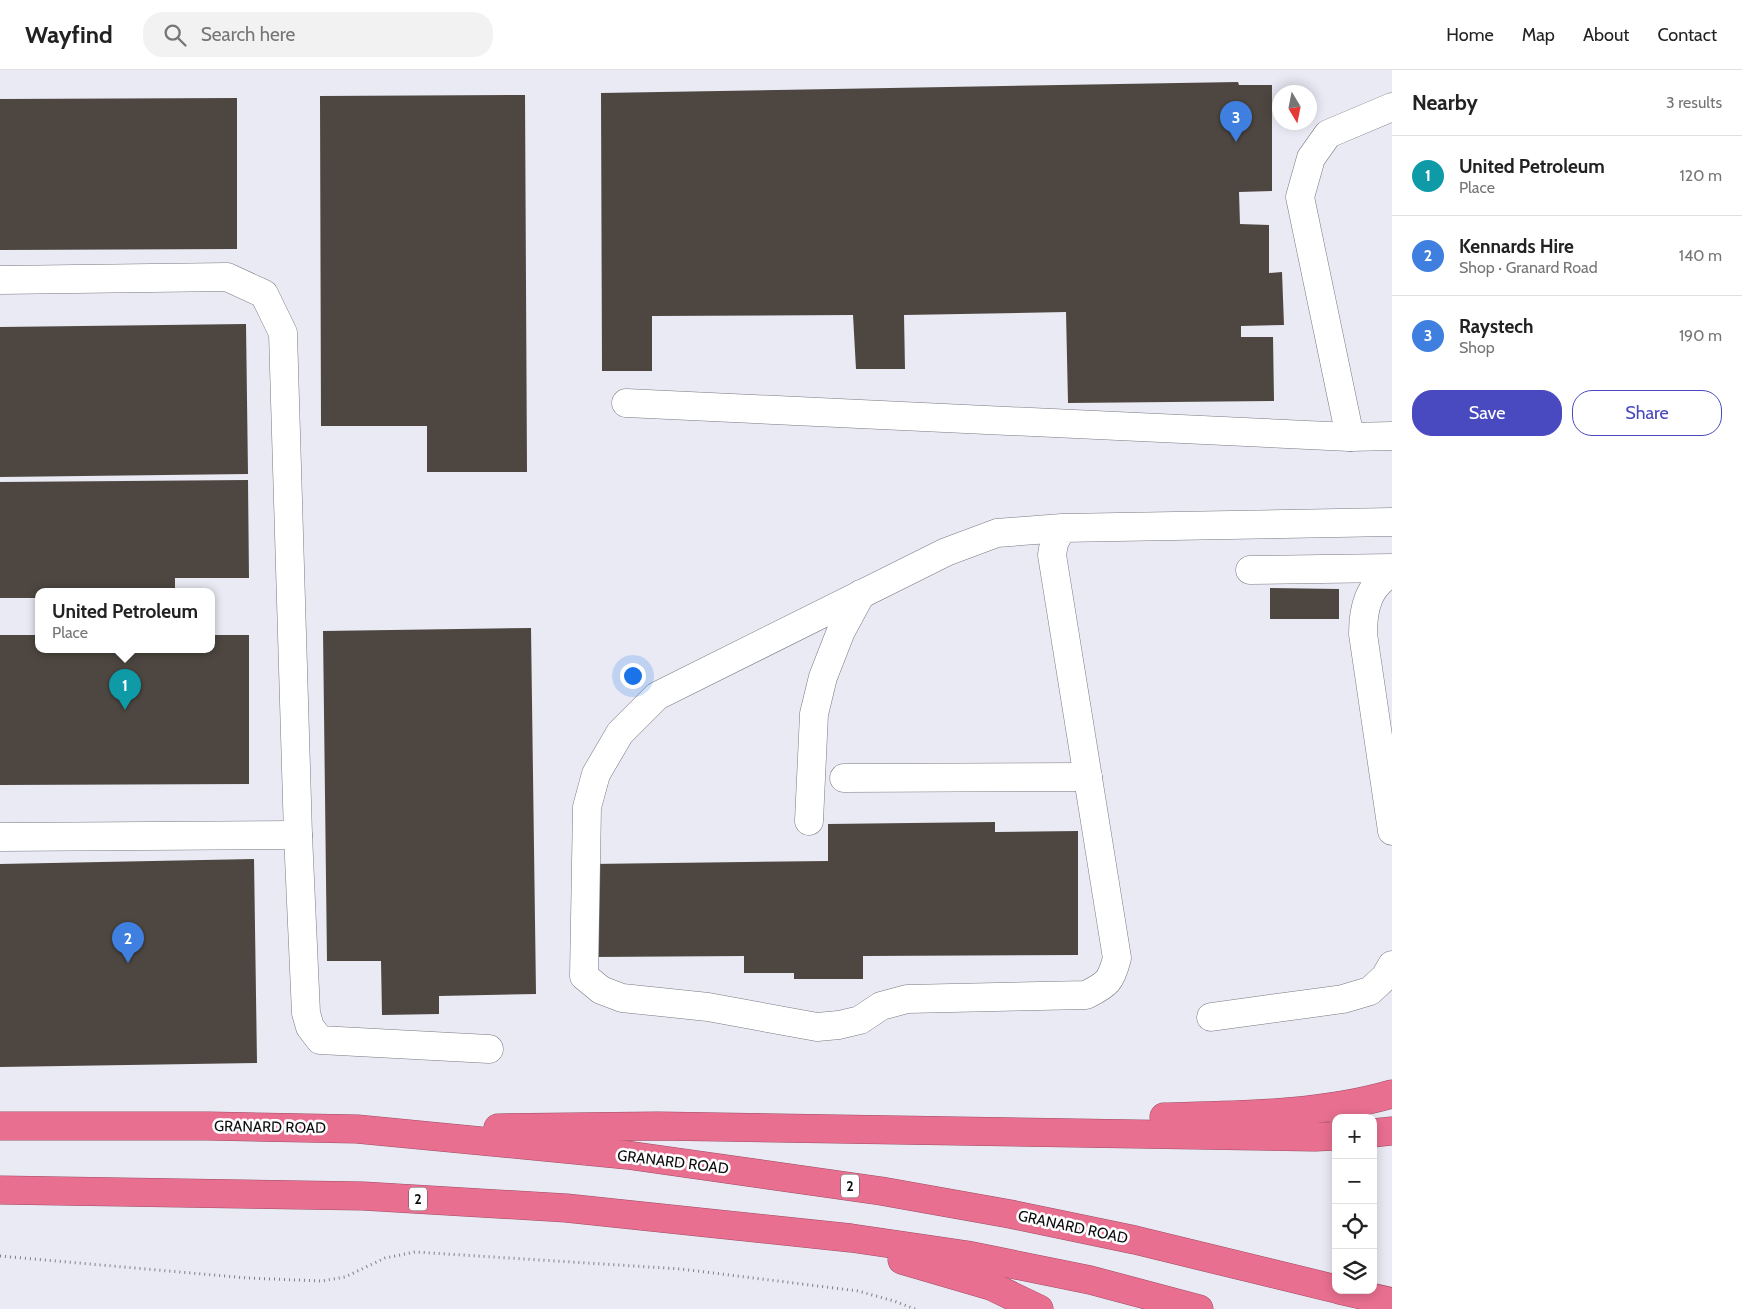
<!DOCTYPE html>
<meta charset="utf-8">
<style>
body{margin:0;font-family:Cabin,sans-serif;background:#f2f2f2;color:#222}
.controls{position:absolute;right:15px;bottom:15px;display:grid;overflow:hidden;border-radius:10px;box-shadow:0 2px 12px #0003}
.controls button{width:45px;height:45px;display:grid;place-items:center;padding:0;border:0;border-bottom:1px solid #e0e0e0;background:#fff;color:#222;font:25px sans-serif}
.compass{position:absolute;left:1272px;top:15px;width:45px;height:45px;border-radius:50%;background:#fff;box-shadow:0 2px 12px #0003;rotate:170deg}
.you{position:absolute;left:632px;top:605px;width:18px;height:18px;margin:-12px;border:4px solid #fff;border-radius:50%;background:#1a73e8;box-shadow:0 0 0 8px #1a73e833}
.badge{display:grid;place-items:center;width:32px;height:32px;border-radius:50%;background:#4a4ac0;color:#fff;font-size:16px;font-weight:700}
.pin{position:absolute;translate:-50% -41px;filter:drop-shadow(0 1px 2px #0008)}
.pin::after{content:'';position:absolute;top:26px;width:18px;height:15px;background:inherit;clip-path:polygon(0 0,100% 0,50% 100%)}
.popup{position:absolute;left:35px;top:518px;width:180px;height:65px;box-sizing:border-box;display:grid;place-content:center;border-radius:10px;background:#fff;filter:drop-shadow(0 1px 4px #0005);font-size:16px;white-space:nowrap;color:#767676}
.popup b{font-size:19px;color:#222}
.popup::after{content:'';position:absolute;left:50%;top:100%;margin-left:-10px;border:10px solid transparent;border-top-color:#fff}
.list{margin:0;padding:0;list-style:none}
h2{display:flex;justify-content:space-between;align-items:center;height:65px;margin:0;padding:0 20px;font-size:21px}
h2 small{font-size:16px;font-weight:400;color:#767676}
.list li{display:grid;grid-template-columns:32px 1fr auto;gap:15px;align-items:center;box-sizing:border-box;height:80px;padding:0 20px;border-top:1px solid #e0e0e0}
.list b{display:block;font-size:19px;white-space:nowrap}
.list p{margin:0;font-size:16px;white-space:nowrap;color:#767676}
.list em{font-size:16px;font-style:normal;color:#767676}
.actions{display:flex;gap:10px;padding:15px 20px}
.actions a{flex:1;padding:11px 0;border:1px solid #4a4ac0;border-radius:20px;text-align:center;font-size:18px;color:#4a4ac0}
.actions .main{background:#4a4ac0;color:#fff}
.icon{flex:none;width:28px;height:28px;fill:none;stroke:currentColor;stroke-width:2;stroke-linecap:round;stroke-linejoin:round}
.map{position:relative;flex:none;width:1392px;height:1239px;overflow:hidden}
header{display:flex;align-items:center;gap:30px;box-sizing:border-box;height:70px;padding:0 25px;background:#fff;border-bottom:1px solid #e0e0e0}
header strong{font-size:24px}
nav{display:flex;gap:28px;margin-inline-start:auto;font-size:18px}
.search{width:350px;height:45px;background:#f2f2f2;display:flex;align-items:center;gap:12px;box-sizing:border-box;padding:0 18px;border-radius:20px;color:#767676;font-size:19px}
main{display:flex}
aside{flex:1;background:#fff}
.map>svg:first-child{display:block}
.building{fill:#4e4741}
.lines{fill:none;stroke-linecap:round;stroke-linejoin:round}
.minor-casing{stroke:#797982;stroke-width:29}
.highway-casing{stroke:#9c4d64;stroke-width:29}
.path{stroke:#7f7f86;stroke-width:3;stroke-dasharray:1 4;stroke-linecap:butt}
.minor{stroke:#fff;stroke-width:28}
.highway{stroke:#e96f90;stroke-width:28}
.labels{text-anchor:middle;stroke-width:5;stroke-linejoin:round;paint-order:stroke}
.shield{fill:#fff;stroke:#565658;stroke-width:1}
.shield-label{font-size:14px;font-weight:bold;fill:#0e0e11}
.street-label{font-size:15px;fill:#0e0e11;stroke:#fff}
</style>
<header>
<strong>Wayfind</strong>
<div class="search"><svg class="icon" aria-label="search" viewBox="0 0 24 24"><circle cx="10" cy="10" r="6"/><path d="M15 15l6 6"/></svg>Search here</div>
<nav><a>Home</a><a>Map</a><a>About</a><a>Contact</a></nav>
</header>
<main>
<div class="map">
<svg width="1392" height="1239" viewBox="0 0 1392 1239">
<rect width="100%" height="100%" fill="#e9eaf4"/>
<g class="building">
<path d="M 1238,12 L 1239,15 L 1272,15 L 1272,121 L 1239,122 L 1240,154 L 1269,155 L 1269,203 L 1282,202 L 1284,255 L 1241,256 L 1241,267 L 1273,267 L 1274,331 L 1068,333 L 1066,242 L 904,245 L 905,299 L 856,299 L 853,245 L 652,246 L 652,301 L 602,301 L 601,23 Z"/>
<path d="M 525,25 L 527,402 L 427,402 L 427,356 L 321,356 L 320,26 Z"/>
<path d="M 237,28 L 237,179 L 0,180 L 0,29 Z"/>
<path d="M 246,254 L 248,404 L 0,407 L 0,257 Z"/>
<path d="M 248,410 L 249,508 L 175,508 L 175,521 L 39,521 L 39,528 L 0,528 L 0,412 Z"/>
<path d="M 1270,518 L 1339,519 L 1339,549 L 1270,549 Z"/>
<path d="M 531,558 L 536,924 L 439,926 L 439,944 L 382,945 L 381,891 L 327,891 L 323,561 Z"/>
<path d="M 0,565 L 39,565 L 39,579 L 211,579 L 211,565 L 249,565 L 249,714 L 0,715 Z"/>
<path d="M 995,752 L 995,762 L 1078,761 L 1078,885 L 863,886 L 863,909 L 794,909 L 794,903 L 744,903 L 744,886 L 592,887 L 591,794 L 828,791 L 828,754 Z"/>
<path d="M 254,789 L 257,993 L 0,997 L 0,794 Z"/>
</g>
<g class="lines">
<defs>
<g id="minor">
<path d="M 0,210 L 227,207 L 264,224 L 283,263 L 298,765 L 306,943 L 310,957 L 320,970 L 489,979"/>
<path d="M 626,333 L 1350,367 L 1392,366"/>
<path d="M 1350,367 L 1300,127 L 1311,88 L 1328,64 L 1392,37"/>
<path d="M 1062,458 L 1054,473 L 1052,485 L 1117,888 C 1111,911 1108,914 1086,925 L 907,929 L 881,936 L 860,950 L 839,955 L 817,957 L 708,937 L 622,928 L 601,920 L 584,906 L 587,737 L 596,704 L 620,663 L 657,626 L 946,482 L 997,463 L 1062,458 L 1392,452"/>
<path d="M 1250,500 L 1392,498"/>
<path d="M 1392,503 C 1368,515 1363,539 1363,564 L 1392,761"/>
<path d="M 844,708 L 1088,707"/>
<path d="M 809,751 L 814,644 L 823,607 L 841,561 L 861,524"/>
<path d="M 0,767 L 298,765"/>
<path d="M 1211,947 L 1343,929 L 1370,921 L 1385,907 L 1392,895"/>
</g>
<g id="highway">
<path d="M 1164,1047 C 1239,1045 1320,1045 1392,1024"/>
<path d="M 0,1056 L 208,1056 L 357,1059 L 627,1085 L 881,1121 L 1010,1144 L 1135,1170 L 1336,1219"/>
<path d="M 498,1058 L 658,1056 L 1315,1067 L 1336,1066"/>
<path d="M 1373,1063 L 1392,1061"/>
<path d="M 0,1120 L 363,1126 L 566,1138 L 851,1168 L 967,1185 L 1090,1210 L 1199,1239"/>
<path d="M 902,1190 L 991,1216 L 1039,1239"/>
<path d="M 1340,1220 L 1392,1232"/>
</g>
</defs>
<use href="#minor" class="minor-casing"/>
<use href="#highway" class="highway-casing"/>
<path class="path" d="M 0,1186 L 247,1208 L 322,1211 L 345,1207 L 385,1188 L 415,1182 L 681,1199 L 858,1221 L 894,1231 L 915,1239"/>
<use href="#minor" class="minor"/>
<use href="#highway" class="highway"/>
</g>
<g class="labels">
<g class="shield">
<rect x="841" y="1104.5" width="18" height="23" rx="4"/>
<rect x="409" y="1117.5" width="18" height="23" rx="4"/>
</g>
<g class="shield-label">
<text x="850" y="1121">2</text>
<text x="418" y="1134">2</text>
</g>
<g class="street-label">
<text transform="translate(270 1057) rotate(1)" y="5">GRANARD ROAD</text>
<text transform="translate(673 1092) rotate(7)" y="5">GRANARD ROAD</text>
<text transform="translate(1073 1157) rotate(12)" y="5">GRANARD ROAD</text>
</g>
</g>
</svg>
<div class="controls">
<button>+</button>
<button>−</button>
<button><svg class="icon" aria-label="locate" viewBox="0 0 24 24"><circle cx="12" cy="12" r="6"/><path d="M12 2v4M12 18v4M2 12h4M18 12h4"/></svg></button>
<button><svg class="icon" aria-label="layers" viewBox="0 0 24 24"><path d="M12 4l9 5-9 5-9-5zM3 14l9 5 9-5"/></svg></button>
</div>
<svg class="compass" viewBox="-18 -18 36 36"><path d="M0-13l5 13h-10z" fill="#e53935"/><path d="M0 13l5-13h-10z" fill="#767676"/></svg>
<div class="you"></div>
<div class="pin badge" style="left:125px;top:640px;background:#0f9aa8">1</div>
<div class="popup"><b>United Petroleum</b>Place</div>
<div class="pin badge" style="left:128px;top:893px;background:#3f7fe0">2</div>
<div class="pin badge" style="left:1236px;top:72px;background:#3f7fe0">3</div>
</div>
<aside>
<h2>Nearby<small>3 results</small></h2>
<ul class="list">
<li><span class="badge" style="background:#0f9aa8">1</span><div><b>United Petroleum</b><p>Place</p></div><em>120 m</em></li>
<li><span class="badge" style="background:#3f7fe0">2</span><div><b>Kennards Hire</b><p>Shop · Granard Road</p></div><em>140 m</em></li>
<li><span class="badge" style="background:#3f7fe0">3</span><div><b>Raystech</b><p>Shop</p></div><em>190 m</em></li>
</ul>
<div class="actions"><a class="main">Save</a><a>Share</a></div>
</aside>
</main>
